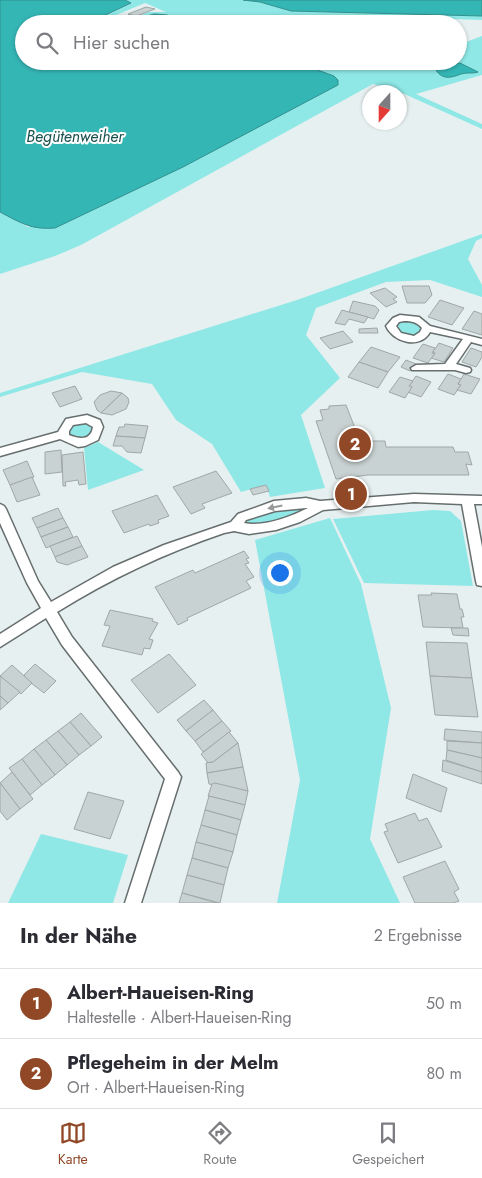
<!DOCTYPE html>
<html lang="de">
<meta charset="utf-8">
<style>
body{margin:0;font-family:Jost,sans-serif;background:#f2f2f3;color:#2b2b33}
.compass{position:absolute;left:362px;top:85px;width:45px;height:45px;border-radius:50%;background:#fff;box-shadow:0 1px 4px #0004;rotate:201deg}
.you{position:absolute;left:279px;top:572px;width:18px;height:18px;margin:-12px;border:4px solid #fff;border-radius:50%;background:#1a73e8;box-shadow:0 0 0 8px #1a73e833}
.badge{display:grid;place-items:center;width:32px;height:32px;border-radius:50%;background:#904827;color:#fff;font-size:16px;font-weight:700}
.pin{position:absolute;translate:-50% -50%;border:2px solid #fff;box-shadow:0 1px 5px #0006}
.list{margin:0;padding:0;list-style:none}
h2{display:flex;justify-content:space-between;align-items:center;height:65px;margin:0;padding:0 20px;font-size:21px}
h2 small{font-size:16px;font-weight:400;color:#7c7c81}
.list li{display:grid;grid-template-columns:32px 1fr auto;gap:15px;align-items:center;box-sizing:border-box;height:70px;padding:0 20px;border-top:1px solid #e1e1e2}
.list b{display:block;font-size:19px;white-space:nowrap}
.list p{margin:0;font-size:16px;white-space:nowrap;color:#7c7c81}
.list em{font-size:16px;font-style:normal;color:#7c7c81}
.icon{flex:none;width:28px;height:28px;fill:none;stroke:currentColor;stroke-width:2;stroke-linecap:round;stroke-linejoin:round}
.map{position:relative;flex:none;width:482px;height:903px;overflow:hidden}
.search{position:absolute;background:#fff;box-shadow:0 1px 4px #0004;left:15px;right:15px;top:15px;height:55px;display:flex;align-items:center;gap:12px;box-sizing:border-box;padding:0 18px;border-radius:28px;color:#7c7c81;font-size:19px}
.sheet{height:205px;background:#fff}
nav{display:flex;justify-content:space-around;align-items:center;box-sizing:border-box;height:70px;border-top:1px solid #e1e1e2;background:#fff;font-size:14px;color:#7c7c81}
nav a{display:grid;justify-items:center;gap:2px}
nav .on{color:#904827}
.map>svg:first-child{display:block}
.green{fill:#8fe8e6}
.water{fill:#34b6b5;stroke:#33908f}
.building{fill:#c9d2d2;stroke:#9fa7a7}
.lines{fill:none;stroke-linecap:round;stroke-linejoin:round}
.street-casing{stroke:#676e6e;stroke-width:3}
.street{fill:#fff;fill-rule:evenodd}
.oneway{fill:#989a9a}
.labels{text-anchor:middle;stroke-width:4;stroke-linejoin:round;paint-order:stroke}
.far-water-label{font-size:16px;font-style:italic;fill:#1c5151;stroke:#fff}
</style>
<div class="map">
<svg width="482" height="903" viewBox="0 0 482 903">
<rect width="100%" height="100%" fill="#e7f0f0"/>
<g class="green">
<path d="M 125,0 L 243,0 L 260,2 L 291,11 L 482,16 L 482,20 L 390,17 L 402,24 L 192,24 C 179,19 166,12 153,15 C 140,17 128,24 114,24 L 149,12 L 166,12 L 145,3 L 102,21 L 104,22 L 91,23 L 92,20 L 130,4 Z"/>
<path d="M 482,36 L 482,75 L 416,94 L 482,124 L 482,129 L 400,92 L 373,84 L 81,245 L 55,256 L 0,274 L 0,212 L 28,227 L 334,76 L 293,61 L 458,61 L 458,45 Z"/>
<path d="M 482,234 L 482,238 L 476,241 L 468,259 L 482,285 L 482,297 L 430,280 L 386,282 L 316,308 L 306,335 L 340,378 L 301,415 L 325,488 L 270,497 L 266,485 L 241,492 L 212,444 L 176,420 L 152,384 L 82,372 L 0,397 L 0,393 L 297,300 Z"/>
<path d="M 396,320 L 422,322 L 424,335 L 404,338 L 393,323 Z"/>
<path d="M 87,419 L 98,431 L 78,443 L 63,430 L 66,425 Z"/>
<path d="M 98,442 L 144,470 L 88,490 L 84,448 Z"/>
<path d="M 274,506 L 320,506 L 281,523 L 234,526 L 242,517 Z"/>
<path d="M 433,510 L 450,511 L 461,521 L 473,586 L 364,583 L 333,519 Z"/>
<path d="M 330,518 L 361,584 L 391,708 L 370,839 L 400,903 L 277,903 L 300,780 L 255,540 Z"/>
<path d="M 41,834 L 128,855 L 113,903 L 8,903 Z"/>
</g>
<g class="water">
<path d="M 0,0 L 125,0 L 131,3 L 86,24 L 24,24 L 24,61 L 293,61 L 334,76 L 338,80 L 338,85 L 183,167 L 55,228 C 31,230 21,223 0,212 Z"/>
<path d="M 243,0 L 482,0 L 482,16 L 291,11 L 260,2 Z"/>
<path d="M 154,14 L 167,15 L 192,24 L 121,24 Z"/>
<path d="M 460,63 L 478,72 C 473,74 467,72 461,74 C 453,77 443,81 436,70 L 439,67 Z"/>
</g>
<g class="building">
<path d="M 146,7 L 155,9 L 136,16 L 128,14 Z"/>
<path d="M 402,286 L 429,286 L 432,295 L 425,303 L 407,303 Z"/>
<path d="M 385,288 L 397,297 L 393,299 L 397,302 L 386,307 L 370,293 Z"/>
<path d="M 440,300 L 464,308 L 452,325 L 428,317 Z"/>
<path d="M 353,301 L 375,306 L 379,310 L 374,319 L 349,312 Z"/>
<path d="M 342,310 L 349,312 L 368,317 L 364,323 L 349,319 L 345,325 L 335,323 Z"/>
<path d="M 474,311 L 482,314 L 482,335 L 462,329 Z"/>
<path d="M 377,328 L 378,333 L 359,333 L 359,329 Z"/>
<path d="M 343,331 L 353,342 L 330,349 L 320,338 Z"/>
<path d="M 439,343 L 453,348 L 444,362 L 431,358 L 435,353 L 432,353 Z"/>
<path d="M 423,344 L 435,348 L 432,353 L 435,353 L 428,363 L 413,358 Z"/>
<path d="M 371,347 L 400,357 L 388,372 L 359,362 Z"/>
<path d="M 471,348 L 482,352 L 482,357 L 476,367 L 462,362 Z"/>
<path d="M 406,360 L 416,364 L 410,371 L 401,367 Z"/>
<path d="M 359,362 L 388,372 L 378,388 L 348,377 Z"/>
<path d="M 448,374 L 461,379 L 458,384 L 461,385 L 454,395 L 438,389 Z"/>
<path d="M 464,374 L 480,379 L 471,394 L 457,390 L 461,385 L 458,384 Z"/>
<path d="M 416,376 L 431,382 L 421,397 L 408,392 L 412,387 L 409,386 Z"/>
<path d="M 400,377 L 413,381 L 409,386 L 412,387 L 405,398 L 389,392 Z"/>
<path d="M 75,386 L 82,399 L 60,407 L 52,393 Z"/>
<path d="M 111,391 L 122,393 L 101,413 L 97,410 L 94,402 L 100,395 Z"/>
<path d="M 122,393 L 128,398 L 129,402 L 126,409 L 112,415 L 101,413 Z"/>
<path d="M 346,405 L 360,441 L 385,441 L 386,447 L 453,447 L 455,452 L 468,452 L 472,465 L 466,464 L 469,475 L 368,475 L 336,479 L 316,421 L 323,420 L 320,410 L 329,409 L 329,406 Z"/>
<path d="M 125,424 L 148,426 L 145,438 L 116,436 L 119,427 L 124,427 Z"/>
<path d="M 116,436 L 145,438 L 141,453 L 127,452 L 122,446 L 113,446 Z"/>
<path d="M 61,450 L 62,472 L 45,474 L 45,452 Z"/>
<path d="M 83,452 L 86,484 L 79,485 L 78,480 L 65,482 L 66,486 L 63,486 L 62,455 Z"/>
<path d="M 27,461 L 34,477 L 10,485 L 3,470 Z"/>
<path d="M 216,471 L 232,493 L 202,504 L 205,508 L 191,514 L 173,487 Z"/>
<path d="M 32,477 L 40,495 L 17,502 L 10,485 Z"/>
<path d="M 266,485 L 269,491 L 253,495 L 250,489 Z"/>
<path d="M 157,495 L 169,516 L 158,520 L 159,523 L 150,526 L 149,524 L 124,533 L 112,511 Z"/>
<path d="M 58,508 L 63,518 L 37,528 L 32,518 Z"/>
<path d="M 63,518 L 68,527 L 41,537 L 37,528 Z"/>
<path d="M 68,527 L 73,537 L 46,548 L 41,537 Z"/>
<path d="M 77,536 L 82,546 L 55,557 L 50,546 Z"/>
<path d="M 82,546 L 88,557 L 67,565 L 57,562 L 55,557 Z"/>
<path d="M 244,551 L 249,558 L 246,559 L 249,563 L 245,564 L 254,577 L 246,581 L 251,588 L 187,618 L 188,620 L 178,625 L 155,587 L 193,570 L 195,573 Z"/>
<path d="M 431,593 L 457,594 L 460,609 L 462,609 L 464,617 L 461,617 L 463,628 L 423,627 L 418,595 L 432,595 Z"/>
<path d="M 110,610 L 153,619 L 152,621 L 158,623 L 149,639 L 153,640 L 150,649 L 144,648 L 142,655 L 102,646 L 110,626 L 104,625 Z"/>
<path d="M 451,628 L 468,628 L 469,636 L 453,635 Z"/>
<path d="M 426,642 L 467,643 L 472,678 L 430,676 Z"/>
<path d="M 169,654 L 196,685 L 158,713 L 131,680 Z"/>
<path d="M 35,664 L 56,681 L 44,693 L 26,679 L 24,675 Z"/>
<path d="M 12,665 L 32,683 L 21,694 L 0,676 Z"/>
<path d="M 0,676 L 20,692 L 8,703 L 0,696 Z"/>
<path d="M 430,676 L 472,678 L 478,717 L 435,715 Z"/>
<path d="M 0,696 L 8,703 L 0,710 Z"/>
<path d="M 204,700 L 213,710 L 186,731 L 177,720 Z"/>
<path d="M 213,710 L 222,721 L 195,741 L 186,731 Z"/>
<path d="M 81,713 L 102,737 L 91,746 L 70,722 Z"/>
<path d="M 222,721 L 231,731 L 203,752 L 195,741 Z"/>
<path d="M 70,722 L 91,746 L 79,755 L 58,731 Z"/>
<path d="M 445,729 L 482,732 L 482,743 L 444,740 Z"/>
<path d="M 58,731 L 79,755 L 67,765 L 46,740 Z"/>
<path d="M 229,732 L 238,743 L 213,762 L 208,763 L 201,754 Z"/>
<path d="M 46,740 L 67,765 L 55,775 L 34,749 Z"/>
<path d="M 447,741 L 482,743 L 482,758 L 447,750 Z"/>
<path d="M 238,743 L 243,767 L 207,773 L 206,763 L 213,762 Z"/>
<path d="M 34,749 L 55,775 L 42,785 L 22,759 Z"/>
<path d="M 447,750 L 482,758 L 482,772 L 446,760 Z"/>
<path d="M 22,759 L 42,785 L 30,795 L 9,768 Z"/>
<path d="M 443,760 L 482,772 L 482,784 L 442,771 Z"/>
<path d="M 243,767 L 248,791 L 209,784 L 207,773 Z"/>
<path d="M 12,772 L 33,799 L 20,809 L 0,783 Z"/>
<path d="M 413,774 L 447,788 L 441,812 L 406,798 Z"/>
<path d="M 0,783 L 20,809 L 7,820 L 0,811 Z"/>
<path d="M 215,783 L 248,791 L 245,805 L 208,796 L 212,784 Z"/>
<path d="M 88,792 L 124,801 L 110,839 L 74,829 Z"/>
<path d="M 209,796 L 245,805 L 241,820 L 205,810 Z"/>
<path d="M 205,810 L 241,820 L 237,835 L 201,825 Z"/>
<path d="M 415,813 L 419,821 L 427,818 L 442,847 L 398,863 L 384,832 L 388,831 L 385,824 Z"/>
<path d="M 201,825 L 237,835 L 233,852 L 196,842 Z"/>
<path d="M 196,842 L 233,852 L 228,868 L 192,858 Z"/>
<path d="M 192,858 L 228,868 L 224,885 L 187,875 Z"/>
<path d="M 445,861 L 459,889 L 454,892 L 459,901 L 453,903 L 415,903 L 403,877 Z"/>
<path d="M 187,875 L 224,885 L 220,903 L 182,893 Z"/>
<path d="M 182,893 L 217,903 L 179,903 Z"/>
</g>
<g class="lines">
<defs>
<g id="street">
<path d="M 400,315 L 419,317 L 430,326 L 482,339 L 482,345 L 471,342 L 456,364 L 470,368 L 471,370 L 470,372 L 466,373 L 455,370 L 412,370 L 411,368 L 416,365 L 445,364 L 463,339 L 430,332 C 420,350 393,342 386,326 L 393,318 ZM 404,321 C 412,321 417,322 422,328 L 420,332 L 414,336 L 401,333 L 396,326 L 399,322 Z"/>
<path d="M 87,415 L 100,420 L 103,427 L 98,440 L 85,446 L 78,447 L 60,439 L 0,456 L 0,448 L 58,432 L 66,419 ZM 86,423 L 93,427 C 91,441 79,439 69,435 L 69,431 L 73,425 Z"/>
<path d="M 414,494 L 482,496 L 482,504 L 474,504 L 482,547 L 482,586 L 477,585 L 476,581 L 462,504 L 414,502 L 323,510 L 300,522 L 276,530 L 249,534 L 234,531 L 224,533 C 165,553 110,579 57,612 L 72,637 L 178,772 L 181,777 L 141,903 L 125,903 L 165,779 L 62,645 L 46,618 L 0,647 L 0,634 L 41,608 L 27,583 L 0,523 L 0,504 L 4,506 L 6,509 L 38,581 L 51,602 L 113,567 L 164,545 L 231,522 L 238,514 L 274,501 L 306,498 L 320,501 ZM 306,508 L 308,508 C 290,517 264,527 244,523 L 246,520 L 275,511 Z"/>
</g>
</defs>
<use href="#street" class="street-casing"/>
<use href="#street" class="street"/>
</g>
<defs><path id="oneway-solid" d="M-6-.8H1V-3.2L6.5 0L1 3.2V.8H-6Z" transform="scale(1.25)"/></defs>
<use class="oneway" href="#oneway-solid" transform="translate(275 507) rotate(168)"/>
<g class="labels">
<g class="far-water-label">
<text x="75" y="142">Begütenweiher</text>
</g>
</g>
</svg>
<svg class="compass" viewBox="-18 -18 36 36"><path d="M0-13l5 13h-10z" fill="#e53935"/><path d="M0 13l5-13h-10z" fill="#7c7c81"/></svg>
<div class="you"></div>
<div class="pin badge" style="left:351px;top:494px">1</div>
<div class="pin badge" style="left:355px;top:444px">2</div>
<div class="search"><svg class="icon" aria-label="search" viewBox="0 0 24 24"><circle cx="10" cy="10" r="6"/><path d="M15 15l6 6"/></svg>Hier suchen</div>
</div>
<section class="sheet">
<h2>In der Nähe<small>2 Ergebnisse</small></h2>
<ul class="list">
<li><span class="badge">1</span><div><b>Albert-Haueisen-Ring</b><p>Haltestelle · Albert-Haueisen-Ring</p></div><em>50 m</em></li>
<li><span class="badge">2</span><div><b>Pflegeheim in der Melm</b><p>Ort · Albert-Haueisen-Ring</p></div><em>80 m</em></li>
</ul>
</section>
<nav>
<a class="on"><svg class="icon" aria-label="map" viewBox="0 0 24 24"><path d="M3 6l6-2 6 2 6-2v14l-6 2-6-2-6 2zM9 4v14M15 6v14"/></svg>Karte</a>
<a><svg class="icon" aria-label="directions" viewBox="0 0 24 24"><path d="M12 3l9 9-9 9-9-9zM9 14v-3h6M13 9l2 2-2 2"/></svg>Route</a>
<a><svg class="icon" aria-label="saved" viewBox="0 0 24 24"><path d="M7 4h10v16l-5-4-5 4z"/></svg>Gespeichert</a>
</nav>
